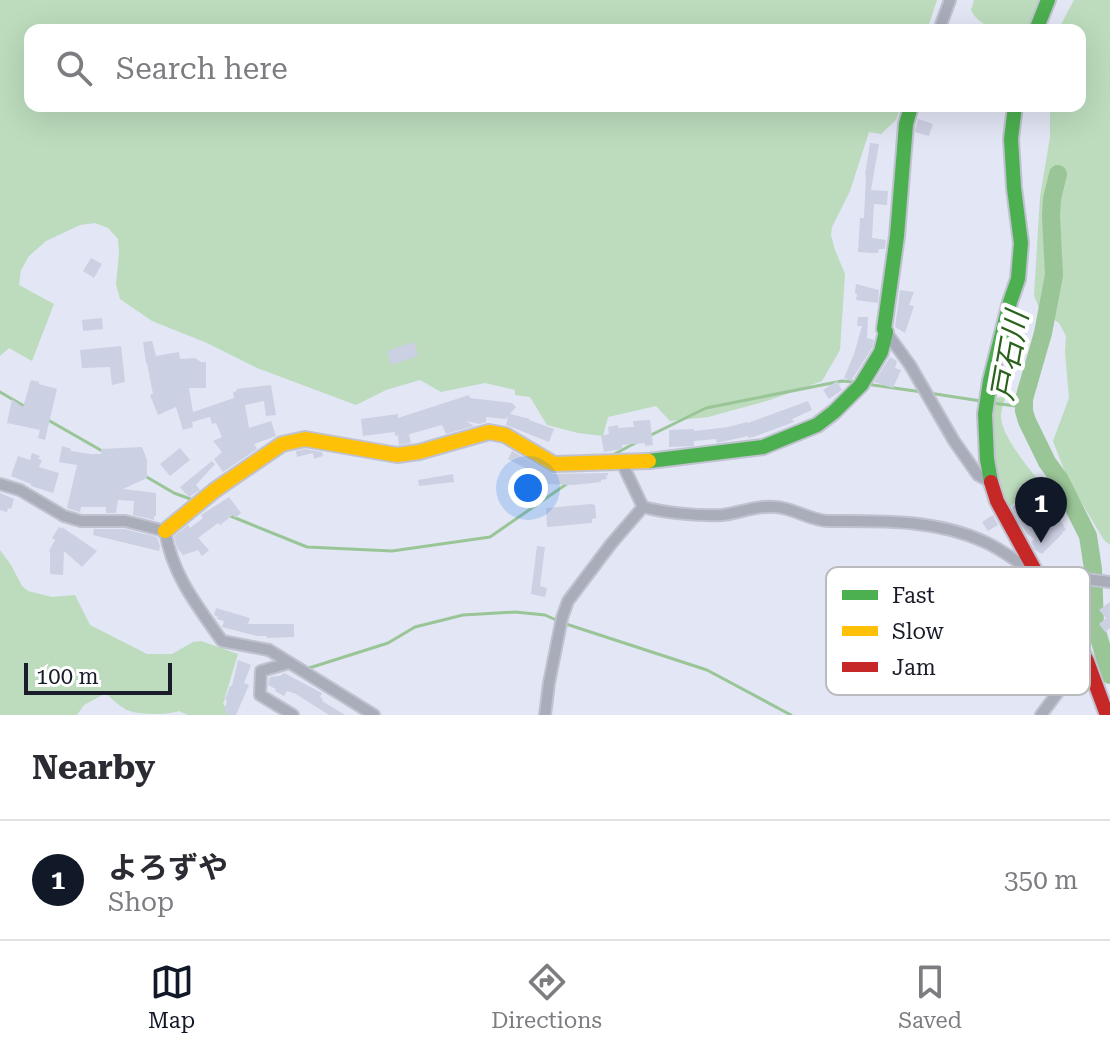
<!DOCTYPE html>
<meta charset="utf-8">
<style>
body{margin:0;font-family:"Roboto Serif","Noto Sans JP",serif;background:#f2f2f3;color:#2b2b33}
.scale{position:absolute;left:24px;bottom:20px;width:148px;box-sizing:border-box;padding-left:8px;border:4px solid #1a1c29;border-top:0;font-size:22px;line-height:28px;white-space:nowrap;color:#1a1c29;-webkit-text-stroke:6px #fff;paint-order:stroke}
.you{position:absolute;left:528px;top:488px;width:28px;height:28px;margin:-20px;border:6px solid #fff;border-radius:50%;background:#1a73e8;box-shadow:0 0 0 12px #1a73e833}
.badge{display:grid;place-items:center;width:52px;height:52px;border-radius:50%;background:#111827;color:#fff;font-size:26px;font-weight:700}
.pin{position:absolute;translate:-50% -66px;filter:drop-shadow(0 2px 4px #0008)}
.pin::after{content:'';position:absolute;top:42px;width:28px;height:24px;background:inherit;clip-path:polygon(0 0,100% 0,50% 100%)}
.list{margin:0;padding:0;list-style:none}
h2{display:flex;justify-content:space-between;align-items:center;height:104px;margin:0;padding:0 32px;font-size:34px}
h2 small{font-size:26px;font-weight:400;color:#7c7c81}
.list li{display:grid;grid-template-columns:52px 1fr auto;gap:24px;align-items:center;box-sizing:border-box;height:120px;padding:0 32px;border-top:2px solid #e1e1e2}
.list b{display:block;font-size:30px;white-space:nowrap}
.list p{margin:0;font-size:26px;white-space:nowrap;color:#7c7c81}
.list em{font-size:26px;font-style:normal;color:#7c7c81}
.icon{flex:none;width:44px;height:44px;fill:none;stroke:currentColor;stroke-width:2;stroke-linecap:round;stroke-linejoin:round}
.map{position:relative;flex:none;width:1110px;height:715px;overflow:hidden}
.search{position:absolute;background:#fff;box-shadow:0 8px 32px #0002;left:24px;right:24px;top:24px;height:88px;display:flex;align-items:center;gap:20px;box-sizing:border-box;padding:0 28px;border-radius:16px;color:#7c7c81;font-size:30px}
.sheet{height:224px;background:#fff}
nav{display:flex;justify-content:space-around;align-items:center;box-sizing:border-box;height:112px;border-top:2px solid #e1e1e2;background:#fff;font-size:22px;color:#7c7c81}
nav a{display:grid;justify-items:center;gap:4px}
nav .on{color:#111827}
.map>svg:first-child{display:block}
.green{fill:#bcdcbd}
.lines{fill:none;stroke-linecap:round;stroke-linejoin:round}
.stream{stroke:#9ac597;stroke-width:3}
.river{stroke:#9ac597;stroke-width:18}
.building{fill:#ccd0e3}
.street-casing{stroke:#c0c2cf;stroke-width:14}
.fast-casing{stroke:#c0c2cf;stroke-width:18}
.slow-casing{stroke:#c0c2cf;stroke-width:18}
.jam-casing{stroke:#c0c2cf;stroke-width:18}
.street{stroke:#a9acb9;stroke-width:10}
.fast{stroke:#4caf50;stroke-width:14}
.slow{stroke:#ffc107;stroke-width:14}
.jam{stroke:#c62828;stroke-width:14}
.labels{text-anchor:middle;stroke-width:8;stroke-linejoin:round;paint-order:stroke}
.water-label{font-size:30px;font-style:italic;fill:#29621b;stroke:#fff}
.key{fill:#fff;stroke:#babbbf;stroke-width:2}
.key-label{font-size:22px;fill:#1a1c29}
</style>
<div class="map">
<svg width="1110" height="715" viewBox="0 0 1110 715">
<rect width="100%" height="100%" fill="#e2e6f5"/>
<g class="green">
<path d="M 0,0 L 937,0 L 927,30 L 30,30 L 30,106 L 901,106 L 896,120 L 881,134 L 869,132 L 850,191 L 832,227 L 831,235 L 835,250 L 845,274 L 840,350 L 822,381 L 770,400 L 708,417 L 670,421 L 656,406 L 608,417 L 603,436 L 578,433 L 547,425 L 530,397 L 515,395 L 515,390 L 485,383 L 441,392 L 420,380 L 386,390 L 356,405 L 257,368 L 207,343 L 152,321 L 120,299 L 116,284 L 119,253 L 118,239 L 108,228 L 95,223 L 80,225 L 46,241 L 29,256 L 21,270 L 19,285 L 54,304 L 32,361 L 9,348 L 0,356 Z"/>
<path d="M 974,0 L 1047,0 L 1033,30 C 1011,30 982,33 971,10 Z"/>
<path d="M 1074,0 L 1110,0 L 1110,545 L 1104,540 L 1068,480 L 1053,441 L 1069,398 L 1065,352 L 1066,336 L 1059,323 L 1040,310 L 1034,296 L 1040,197 L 1050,137 L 1050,106 L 1080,106 L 1080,30 L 1058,30 Z"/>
<path d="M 1005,397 C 1004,403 1001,410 1001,416 C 1001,440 1043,485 1058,503 L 1042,522 L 1018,499 L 1009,508 C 989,475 987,435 993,398 Z"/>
<path d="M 0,550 L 11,565 L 22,586 L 28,591 L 52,597 L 75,595 L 90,625 L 147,654 L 172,654 L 193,642 L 201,641 L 238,654 L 223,704 L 233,715 L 188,715 L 179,711 C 167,715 139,715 127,710 C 119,706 112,699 106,693 L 84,705 L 77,715 L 0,715 Z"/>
</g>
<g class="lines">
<g class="stream">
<path d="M 866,384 L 922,392"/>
<path d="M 0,392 L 24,406"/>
<path d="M 929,393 L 981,401"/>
<path d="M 992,403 L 1024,407"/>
<path d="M 48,420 L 104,452"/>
<path d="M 651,435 L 706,408 L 842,381 L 854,382"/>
<path d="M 609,457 L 637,442"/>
<path d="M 145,476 L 174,493 L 196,501"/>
<path d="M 228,515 L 307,547 L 392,551 L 490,537 L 568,483"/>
<path d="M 306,669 L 388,643 L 415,627 L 463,615 L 515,612 L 545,615 L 563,623 L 707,670 L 791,715"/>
</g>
<path class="river" d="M 1058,174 L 1052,199 L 1051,216 L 1054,275 L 1043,333 L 1024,399 L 1024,411 L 1027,421 L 1047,462 L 1060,480 L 1088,536 L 1093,569 L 1095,625 L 1110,675"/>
</g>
<g class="building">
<path d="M 918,119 L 933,124 L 929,136 L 915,132 Z"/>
<path d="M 870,143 L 879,144 L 871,190 L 888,191 L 887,205 L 874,204 L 872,238 L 886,240 L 885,249 L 879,249 L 878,253 L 872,253 L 858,252 L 860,218 L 864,218 L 866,175 L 865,175 Z"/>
<path d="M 91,258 L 102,264 L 94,278 L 83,271 Z"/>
<path d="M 856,284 L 879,290 L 878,303 L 856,300 L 857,294 L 855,293 Z"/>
<path d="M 900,290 L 914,292 L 909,305 L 914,306 L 905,333 L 895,327 Z"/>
<path d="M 858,317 L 868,317 L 867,338 L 874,340 L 872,348 L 851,381 L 844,378 L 854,354 L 862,326 L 857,326 Z"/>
<path d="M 102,318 L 103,329 L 83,331 L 82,320 Z"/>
<path d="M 152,341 L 156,356 L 179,352 L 180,359 L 195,358 L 201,362 L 206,362 L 206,388 L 189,388 L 193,412 L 234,398 L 233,392 L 237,391 L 236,389 L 271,385 L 276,415 L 266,416 L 264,401 L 245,405 L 249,428 L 271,421 L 276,436 L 254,444 L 257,449 L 223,472 L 214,459 L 222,452 L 213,441 L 222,437 L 216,423 L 212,424 L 210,417 L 192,422 L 193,427 L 183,430 L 176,407 L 158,415 L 150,395 L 153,394 L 147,363 L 146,363 L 143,342 Z"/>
<path d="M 414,342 L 418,356 L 391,365 L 387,351 Z"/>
<path d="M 121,346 L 125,382 L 112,385 L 110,367 L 82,368 L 80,350 Z"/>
<path d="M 890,357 L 897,361 L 895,368 L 901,370 L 893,388 L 874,382 Z"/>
<path d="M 31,380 L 39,382 L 39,384 L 57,389 L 45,440 L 38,438 L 40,430 L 7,423 L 12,399 L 23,407 Z"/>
<path d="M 837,381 L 842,390 L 829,399 L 823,390 Z"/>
<path d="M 469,395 L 470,398 L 512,403 L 516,407 L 510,414 L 530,419 L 529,420 L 554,429 L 549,442 L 506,425 L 508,416 L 506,419 L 486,417 L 486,422 L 480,424 L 466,421 L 474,426 L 446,434 L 442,425 L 410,434 L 409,435 L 411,443 L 399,445 L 398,435 L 395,436 L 395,432 L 363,436 L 361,419 L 398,414 L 398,418 Z"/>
<path d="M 808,401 L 812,410 L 792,419 L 794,422 L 753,437 L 748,438 L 748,436 L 717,443 L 716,439 L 694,441 L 694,446 L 669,447 L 669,430 L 694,429 L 694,431 L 728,427 L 747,422 L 748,423 Z"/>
<path d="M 650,420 L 653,445 L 645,446 L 645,443 L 622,445 L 622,449 L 604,452 L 601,436 L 609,434 L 608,427 L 618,425 L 618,428 L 634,427 L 633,421 Z"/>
<path d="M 62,446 L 71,449 L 71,451 L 90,454 L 101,454 L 101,449 L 142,447 L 147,460 L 147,478 L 123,489 L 156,493 L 156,516 L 154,516 L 154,520 L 133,515 L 134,501 L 118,500 L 116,513 L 106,513 L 106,507 L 81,507 L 80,512 L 67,508 L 77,465 L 59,462 Z"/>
<path d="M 180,448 L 190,460 L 170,476 L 160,464 Z"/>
<path d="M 305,449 L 322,452 L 323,456 L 314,459 L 313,453 L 297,457 L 296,451 Z"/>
<path d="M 512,451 L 553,474 L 608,473 L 608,475 L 606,476 L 607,479 L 601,480 L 601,482 L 574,485 L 547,484 L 547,485 L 526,479 L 529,470 L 508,459 Z"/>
<path d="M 32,453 L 40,456 L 38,459 L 42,460 L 39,467 L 59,473 L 53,493 L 31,486 L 31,484 L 11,476 L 18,456 L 30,460 Z"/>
<path d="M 212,461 L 215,464 L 196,485 L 200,490 L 189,497 L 180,487 Z"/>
<path d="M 453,474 L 454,482 L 419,486 L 418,480 Z"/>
<path d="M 0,493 L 14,499 L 11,509 L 8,508 L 7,512 L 0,510 Z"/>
<path d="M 229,497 L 241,513 L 235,518 L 233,515 L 220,525 L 218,523 L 198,538 L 209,550 L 202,556 L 198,550 L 183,555 L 177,548 L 174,536 L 188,525 L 190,528 L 203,518 L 201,515 Z"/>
<path d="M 1018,502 L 1030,522 L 1038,528 L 1050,522 L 1048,519 L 1056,511 L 1066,530 L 1062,532 L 1063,533 L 1042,554 L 1035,550 L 1031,542 L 1034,539 L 1026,533 L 1012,507 Z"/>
<path d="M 591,504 L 595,505 L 596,518 L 592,519 L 592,523 L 547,527 L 546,508 Z"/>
<path d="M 993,515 L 998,525 L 988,531 L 982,522 Z"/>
<path d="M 59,527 L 62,529 L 62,527 L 97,551 L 82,567 L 64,551 L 63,575 L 50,574 L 50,552 L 49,551 L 55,540 L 52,538 Z"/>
<path d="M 94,529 L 124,529 L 157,537 L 160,546 L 159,551 L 93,535 Z"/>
<path d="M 537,546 L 545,547 L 540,586 L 547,588 L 545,597 L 531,594 Z"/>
<path d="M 1110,602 L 1110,628 L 1105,632 L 1099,624 L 1106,618 L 1099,610 Z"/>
<path d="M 216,608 L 250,618 L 248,624 L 294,624 L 294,637 L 267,638 L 267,636 L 257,636 L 222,627 L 224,621 L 217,619 L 218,617 L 214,615 Z"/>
<path d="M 238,660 L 251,665 L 244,683 L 249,685 L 236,715 L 232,715 L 224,712 L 227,701 L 225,700 L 230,686 L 232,686 Z"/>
<path d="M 284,673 L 322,693 L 320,697 L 323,699 L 322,701 L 345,715 L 329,715 L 296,694 L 287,691 L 284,696 L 275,691 L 276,689 L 268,685 L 269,680 L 270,677 L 280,676 Z"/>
</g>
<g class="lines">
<defs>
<g id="street">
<path d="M 939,30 L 950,0"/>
<path d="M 886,332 L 910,365 L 954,441 L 978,475 L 991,482"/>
<path d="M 622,463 L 643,507"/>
<path d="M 0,484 L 20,490 L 64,516 L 81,521 L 125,521 L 165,531 C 173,576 196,604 222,641 L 269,650 L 374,715"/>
<path d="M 643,507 C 666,513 697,516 722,515 C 740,513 756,505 776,507 C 794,508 811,521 829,521 C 881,521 936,519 985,542 C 1003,550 1020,564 1036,574"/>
<path d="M 1044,584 L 1061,576 L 1110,582"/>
<path d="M 289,663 L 261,671 L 260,695 L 293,715"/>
<path d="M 545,715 L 549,683 L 562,618 L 568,601 L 611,544 L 643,507"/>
<path d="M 1041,715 L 1070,676 L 1087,661"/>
</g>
<g id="fast">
<path d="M 1036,30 L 1048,0"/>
<path d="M 649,461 L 763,447 L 817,425 L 834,412 L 861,385 L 881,352 L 886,332 L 884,329 L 897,236 L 906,124 L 911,106"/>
<path d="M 991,482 L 987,459 L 985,414 L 990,381 L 1010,302 L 1018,279 L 1021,243 L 1014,188 L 1011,139 L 1015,106"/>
</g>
<path id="slow" d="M 165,531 L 215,490 L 282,444 L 305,439 L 397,455 L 419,452 L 489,432 L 505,435 L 554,464 L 649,461"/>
<path id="jam" d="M 991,482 L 997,501 L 1038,576 L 1052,594 L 1087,661 L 1107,715"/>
</defs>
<use href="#street" class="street-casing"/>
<use href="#fast" class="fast-casing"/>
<use href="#slow" class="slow-casing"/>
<use href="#jam" class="jam-casing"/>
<use href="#street" class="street"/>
<use href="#fast" class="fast"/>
<use href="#slow" class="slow"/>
<use href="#jam" class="jam"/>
</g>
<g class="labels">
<g class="water-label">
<text transform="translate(1010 356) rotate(-80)" y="10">戸石川</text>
</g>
</g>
<rect x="826" y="567" width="264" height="128" rx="12" class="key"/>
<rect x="842" y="590" width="36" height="10" fill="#4caf50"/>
<rect x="842" y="626" width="36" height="10" fill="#ffc107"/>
<rect x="842" y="662" width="36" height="10" fill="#c62828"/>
<g class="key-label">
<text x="892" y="603">Fast</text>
<text x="892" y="639">Slow</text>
<text x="892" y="675">Jam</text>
</g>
</svg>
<div class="scale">100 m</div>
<div class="you"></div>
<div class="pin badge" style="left:1041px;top:543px">1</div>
<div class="search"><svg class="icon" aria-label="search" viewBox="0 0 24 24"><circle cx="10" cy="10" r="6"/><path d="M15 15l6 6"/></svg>Search here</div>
</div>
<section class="sheet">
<h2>Nearby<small></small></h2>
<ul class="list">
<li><span class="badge">1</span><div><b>よろずや</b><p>Shop</p></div><em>350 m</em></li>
</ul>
</section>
<nav>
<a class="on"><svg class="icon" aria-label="map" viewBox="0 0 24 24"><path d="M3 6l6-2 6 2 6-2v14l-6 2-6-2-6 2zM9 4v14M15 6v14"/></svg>Map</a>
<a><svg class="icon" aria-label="directions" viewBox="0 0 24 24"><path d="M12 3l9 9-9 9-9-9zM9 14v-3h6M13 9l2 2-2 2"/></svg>Directions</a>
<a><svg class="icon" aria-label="saved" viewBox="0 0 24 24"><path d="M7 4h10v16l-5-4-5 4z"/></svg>Saved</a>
</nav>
